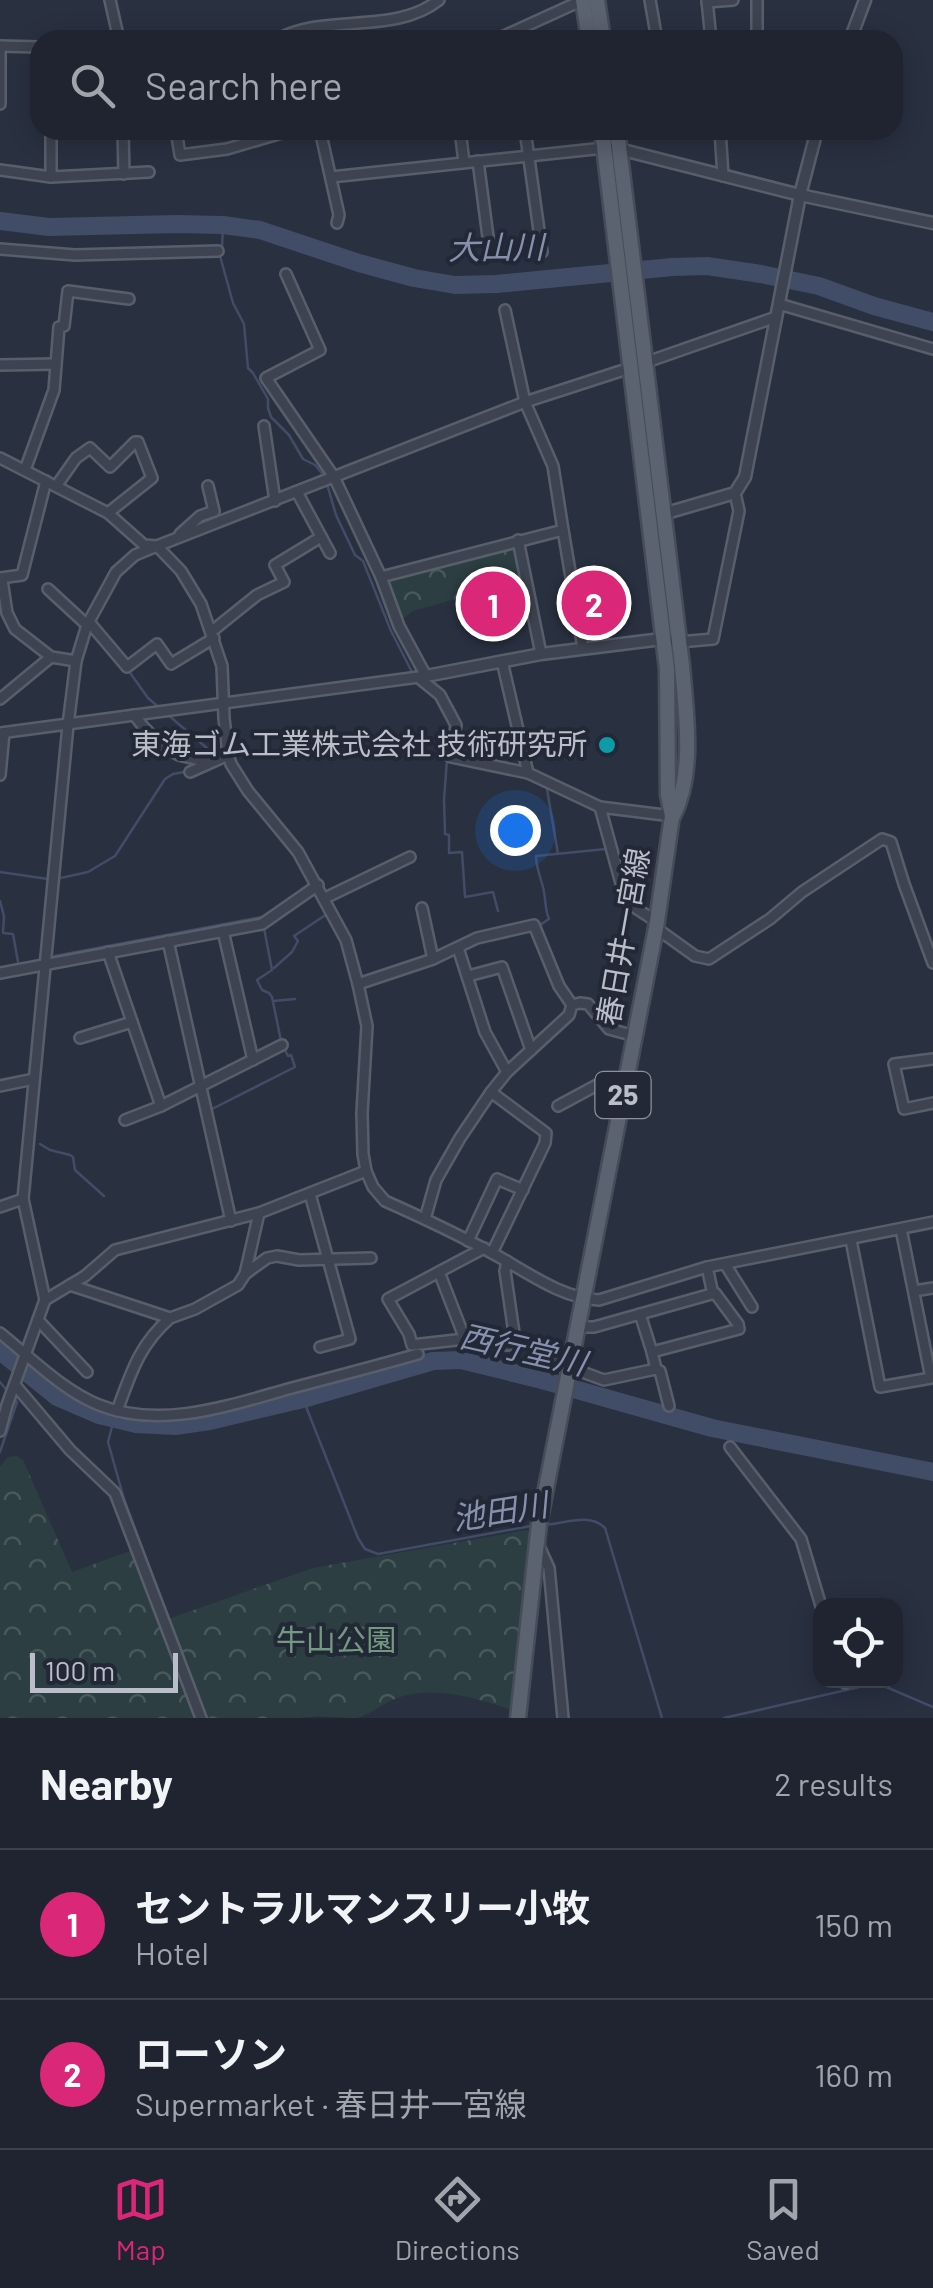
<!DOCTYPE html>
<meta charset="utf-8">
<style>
body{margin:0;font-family:Barlow,"Noto Sans JP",sans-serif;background:#2c303c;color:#f1f3f6}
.controls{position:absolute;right:30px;bottom:30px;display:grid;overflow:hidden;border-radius:20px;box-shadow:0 5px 25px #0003}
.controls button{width:90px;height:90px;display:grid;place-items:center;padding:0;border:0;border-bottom:2px solid #3c414c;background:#1f2430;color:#f1f3f6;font:50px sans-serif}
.scale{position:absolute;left:30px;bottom:25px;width:148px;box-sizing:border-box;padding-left:10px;border:5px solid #babeca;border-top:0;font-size:28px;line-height:35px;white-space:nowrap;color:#babeca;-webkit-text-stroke:8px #222835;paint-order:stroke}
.you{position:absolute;left:515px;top:830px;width:35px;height:35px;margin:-25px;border:8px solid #fff;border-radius:50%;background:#1a73e8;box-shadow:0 0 0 15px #1a73e833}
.badge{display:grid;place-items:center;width:65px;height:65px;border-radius:50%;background:#db2777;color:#fff;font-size:32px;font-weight:700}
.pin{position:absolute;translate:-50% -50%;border:5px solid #fff;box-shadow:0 2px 10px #0006}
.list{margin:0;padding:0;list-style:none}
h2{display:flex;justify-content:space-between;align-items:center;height:130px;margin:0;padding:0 40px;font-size:42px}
h2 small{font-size:32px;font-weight:400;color:#a1a4ab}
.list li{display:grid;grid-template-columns:65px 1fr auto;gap:30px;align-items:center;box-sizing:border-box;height:150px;padding:0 40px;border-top:2px solid #3c414c}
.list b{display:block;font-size:38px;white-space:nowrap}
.list p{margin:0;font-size:32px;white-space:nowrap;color:#a1a4ab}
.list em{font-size:32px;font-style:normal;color:#a1a4ab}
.icon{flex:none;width:55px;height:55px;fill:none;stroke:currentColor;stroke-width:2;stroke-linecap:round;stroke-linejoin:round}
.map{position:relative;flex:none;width:933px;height:1718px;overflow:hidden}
.search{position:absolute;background:#1f2430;box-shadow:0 5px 25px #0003;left:30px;right:30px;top:30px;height:110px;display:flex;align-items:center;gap:25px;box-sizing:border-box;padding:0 35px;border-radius:30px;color:#a1a4ab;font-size:38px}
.sheet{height:430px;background:#1f2430}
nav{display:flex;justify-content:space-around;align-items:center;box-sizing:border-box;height:140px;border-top:2px solid #3c414c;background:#1f2430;font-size:28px;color:#a1a4ab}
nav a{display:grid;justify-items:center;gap:5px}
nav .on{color:#db2777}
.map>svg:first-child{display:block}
.park{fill:url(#park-crowns)}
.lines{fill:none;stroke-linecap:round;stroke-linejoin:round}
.stream{stroke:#414c67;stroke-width:2.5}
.river{stroke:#414c67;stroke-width:18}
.minor-casing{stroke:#585e6a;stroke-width:14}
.tertiary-casing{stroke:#585e6a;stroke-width:15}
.primary-casing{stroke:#474c59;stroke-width:19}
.minor{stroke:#3d4350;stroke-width:9}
.tertiary{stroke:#3d4350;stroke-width:10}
.primary{stroke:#5b6270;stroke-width:14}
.culture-dot{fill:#0f9aa8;stroke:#222835;stroke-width:4}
.labels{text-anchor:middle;stroke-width:8;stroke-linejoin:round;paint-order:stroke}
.shield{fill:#222835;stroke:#8c919d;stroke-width:2.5}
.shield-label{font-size:28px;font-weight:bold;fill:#babeca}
.poi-label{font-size:30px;fill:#babeca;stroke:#222835;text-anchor:end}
.street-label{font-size:30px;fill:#babeca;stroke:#222835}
.park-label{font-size:30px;fill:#739980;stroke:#222835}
.water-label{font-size:32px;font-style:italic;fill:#8591ae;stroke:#222835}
</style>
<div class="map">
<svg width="933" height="1718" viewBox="0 0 933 1718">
<defs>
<pattern id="park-crowns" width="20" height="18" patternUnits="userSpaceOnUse" patternTransform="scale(2.5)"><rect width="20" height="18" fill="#2c3e42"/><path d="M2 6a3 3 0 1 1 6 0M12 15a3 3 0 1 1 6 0" fill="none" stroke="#48585c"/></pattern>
</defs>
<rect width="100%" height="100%" fill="#293040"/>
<g class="park">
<path d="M 516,546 L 523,580 L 413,611 L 401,620 L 387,580 Z"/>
<path d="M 17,1456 L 23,1460 L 72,1572 L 133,1550 L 160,1622 L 313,1568 L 527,1530 L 531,1532 L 513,1711 C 479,1698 433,1685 397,1698 C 383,1703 369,1716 355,1718 C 336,1718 317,1714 300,1718 L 0,1718 L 0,1467 L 8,1457 Z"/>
</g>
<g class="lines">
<g class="stream">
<path d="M 222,248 L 223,225"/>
<path d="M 220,256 L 233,303 L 244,324 L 248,368 L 253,373 L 268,399 L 268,408 L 271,417 L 289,435 L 303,459 L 315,465 L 325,477 L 336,515 L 355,555 L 363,561 L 391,631 L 412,672"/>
<path d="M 128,670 L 148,698 L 161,709"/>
<path d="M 167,714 L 208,749 L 217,754"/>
<path d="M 447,759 L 444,800 L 445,834 L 449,835 L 449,853 L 462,852 L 465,897 L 493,892 L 498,911"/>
<path d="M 547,789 L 558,854"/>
<path d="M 0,872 L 48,879"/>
<path d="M 56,879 L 88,872 L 115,856 L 165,779 L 173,774 L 184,772"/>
<path d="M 0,901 L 4,916 L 3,933 L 13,934 L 18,962"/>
<path d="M 540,925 L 549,919 C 545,910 546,902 544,892 C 542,880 536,869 536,856 L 606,849"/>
<path d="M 264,928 L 272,970 L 257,980 L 262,990 L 269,993 L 272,997 L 281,1041"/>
<path d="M 55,956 L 262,917 L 262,920"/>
<path d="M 274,968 L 292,952 L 298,941 L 294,936 L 327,914"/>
<path d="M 273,1001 L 295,999"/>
<path d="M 212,1109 L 295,1067 L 291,1055 L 288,1056 L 284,1048"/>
<path d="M 40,1144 L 50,1150 L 70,1155 L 73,1157 L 75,1170 L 104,1196"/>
<path d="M 0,1355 L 1,1352"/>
<path d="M 0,1382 L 9,1393"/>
<path d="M 303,1399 L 358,1538 L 365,1549 L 378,1554 L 531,1526"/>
<path d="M 114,1419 L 108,1442 L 124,1499 L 205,1718"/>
<path d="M 0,1452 L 17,1402 L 14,1399"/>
<path d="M 544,1525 C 564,1524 589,1512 605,1528 L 662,1718"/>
<path d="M 724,1718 L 877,1683 L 933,1707"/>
</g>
<g class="river">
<path d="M 0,221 L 49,227 L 177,224 L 223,225 L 260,230 L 359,263 L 414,278 L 455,285 L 496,284 L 672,267 L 707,266 L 761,274 L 819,286 L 874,306 L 933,322"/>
<path d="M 0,1351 L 57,1397 L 99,1415 L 136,1424 L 175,1426 L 210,1421 L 303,1399 L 433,1361 L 461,1360 L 542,1380 L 712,1428 L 933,1472"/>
</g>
<defs>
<g id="minor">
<path d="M 110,0 L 119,40"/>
<path d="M 650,0 L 657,40"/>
<path d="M 707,0 L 711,40"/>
<path d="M 757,0 L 757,40"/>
<path d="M 707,2 L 733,0"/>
<path d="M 276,40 C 327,12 393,36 439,0"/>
<path d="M 495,40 L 583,0"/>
<path d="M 0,46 L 40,47"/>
<path d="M 0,104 L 0,46"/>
<path d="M 123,130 L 124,174"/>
<path d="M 176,130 L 180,155 L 227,149 L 292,130"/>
<path d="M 320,130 L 339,215 L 337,223"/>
<path d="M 460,130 L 464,162"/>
<path d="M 525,130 L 542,252"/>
<path d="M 720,130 L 723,176"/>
<path d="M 478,161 L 488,237"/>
<path d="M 0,170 L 51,177 L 149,172"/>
<path d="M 51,177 L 51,130"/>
<path d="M 331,177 L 604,148"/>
<path d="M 0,249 L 75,255 L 218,251"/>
<path d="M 779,304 L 933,349"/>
<path d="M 644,363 L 776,317"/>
<path d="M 0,365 L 56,364"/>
<path d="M 264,426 L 275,501"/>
<path d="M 0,458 L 108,513 L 144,545 L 157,546 L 181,571 L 201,604 L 222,666 L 224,718 L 228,755 L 231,764 L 248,791 L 298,852 L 346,940 L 358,984 L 367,1026 L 362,1113 L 363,1154 L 366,1171 L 373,1187 L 385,1201 C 421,1217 457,1234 492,1253 C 526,1271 560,1298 599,1300 L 707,1267 L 933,1222"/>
<path d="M 25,470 L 54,390 L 59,327 L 64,326 L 68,291 L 129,299"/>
<path d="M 57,485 L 76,458 L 90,448 L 110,467 L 135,442 L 138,442 L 152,478 L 108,513"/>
<path d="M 297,492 L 330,553"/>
<path d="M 563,530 L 583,648"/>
<path d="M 180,534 L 200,516 L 214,511 L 208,486"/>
<path d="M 518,540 L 541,654"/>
<path d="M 381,577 L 563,530 L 553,466 L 525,402 L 505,310"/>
<path d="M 0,578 L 22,575 L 46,481"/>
<path d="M 2,580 L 7,613 L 15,629 L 51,657 L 76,661"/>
<path d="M 48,589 L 87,625"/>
<path d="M 89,622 L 127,667 L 157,644 L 171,664 L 214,638"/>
<path d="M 211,632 L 257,595 L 284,582 L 275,565 L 321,537"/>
<path d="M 662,639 L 679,642 L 713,639 L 739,511 L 735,493"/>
<path d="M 502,661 L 528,773 L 600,807 L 672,816"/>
<path d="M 419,678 L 440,695 L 456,725 L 451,757 L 528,773"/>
<path d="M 0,699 L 51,657"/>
<path d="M 134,715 C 144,729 161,746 177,754 C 186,758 198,758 208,763"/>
<path d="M 0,733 L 426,676 L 399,626 L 381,577 L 334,477 L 266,378 L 320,350 L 286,274"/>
<path d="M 190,772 L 228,755"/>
<path d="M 0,775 L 4,733"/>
<path d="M 600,807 L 622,887 L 631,895 L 634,907 L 657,922"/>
<path d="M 325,898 L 410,857"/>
<path d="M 422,908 L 433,959"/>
<path d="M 656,928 L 695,956 L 709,959 L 770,919 L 802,892 L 882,839 L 891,842 L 904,884 L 933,963"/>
<path d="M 223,931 L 253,1060"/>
<path d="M 168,941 L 231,1221"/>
<path d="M 458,948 L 485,1032 L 507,1072"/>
<path d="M 108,952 L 161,1106"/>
<path d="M 0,973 L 262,924 L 318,885"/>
<path d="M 468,976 L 502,967 L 531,1050"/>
<path d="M 358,984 L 433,959 L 477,938 L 534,925 L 559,986 L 572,1005"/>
<path d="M 80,1038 L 132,1022"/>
<path d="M 933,1059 L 894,1064 L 904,1109 L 933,1103"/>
<path d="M 0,1086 L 34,1079"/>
<path d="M 491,1092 L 546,1133 L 545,1143 L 492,1253"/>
<path d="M 558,1106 L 597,1085 L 626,1079"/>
<path d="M 125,1120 L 161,1106 L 282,1045"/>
<path d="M 310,1194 L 350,1339 L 320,1347"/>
<path d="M 0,1207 L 23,1199"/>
<path d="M 425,1219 L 436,1180 L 460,1138 L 491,1092 L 507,1072 L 569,1015 L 572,1005 L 580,1003 L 588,1004 L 609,1029 L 635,1036"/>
<path d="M 851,1240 L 880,1387 L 931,1378 L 901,1229"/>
<path d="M 468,1241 L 497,1179 L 523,1190"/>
<path d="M 484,1248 L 388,1299 L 409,1334 L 412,1345 L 465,1339 L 508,1345 L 515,1340 L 505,1271 L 507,1261"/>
<path d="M 725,1264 L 752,1307"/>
<path d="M 707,1267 L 713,1294"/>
<path d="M 439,1272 L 465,1339"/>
<path d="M 245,1274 L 267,1258 L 277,1256 L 299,1260 L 371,1258"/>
<path d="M 70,1285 L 170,1318 L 195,1309 L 238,1285 L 245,1274 L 259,1213"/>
<path d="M 914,1291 L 933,1288"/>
<path d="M 45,1300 L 23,1199 L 68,725 L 76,661 L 87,625 L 116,572 L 135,555 L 157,546 L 525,402 L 630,368"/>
<path d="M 640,1314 L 652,1352"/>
<path d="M 38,1320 L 87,1372"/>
<path d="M 0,1333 C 30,1357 62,1390 99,1405 C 162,1430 230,1405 292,1388 C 334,1377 376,1366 418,1354"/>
<path d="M 539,1356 L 604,1380 L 656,1369 L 652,1352 L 739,1329 L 738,1324 L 715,1293 L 594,1327 L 576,1327"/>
<path d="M 656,1369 L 660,1371 L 669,1406"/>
<path d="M 15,1385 L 70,1450 L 115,1493 L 201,1718"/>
<path d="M 117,1411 C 131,1373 139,1345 170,1318"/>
<path d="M 0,1431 L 7,1405 L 45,1300 L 85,1276 L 115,1250 L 259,1213 L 366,1171"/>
<path d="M 730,1447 L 801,1539 L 821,1606"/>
<path d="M 538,1544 L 549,1568 L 563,1718"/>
<path d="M 844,1680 L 845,1683"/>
</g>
<g id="tertiary">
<path d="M 850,40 L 865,0"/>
<path d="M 615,148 L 800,195 L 933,223"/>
<path d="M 663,514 L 735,493 L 745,477 L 800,195 L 817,130"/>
<path d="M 426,676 L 541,654 L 662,639"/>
</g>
<g id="primary">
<path d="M 583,0 L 589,40"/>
<path d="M 597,0 L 603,40"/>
<path d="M 617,130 L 682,666 C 686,713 695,773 673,816"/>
<path d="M 518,1718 L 539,1524 L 656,928 L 672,816 L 668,795 L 667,669 L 602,130"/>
</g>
</defs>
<use href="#minor" class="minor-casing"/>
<use href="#tertiary" class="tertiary-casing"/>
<use href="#primary" class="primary-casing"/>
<use href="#minor" class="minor"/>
<use href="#tertiary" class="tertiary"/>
<use href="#primary" class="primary"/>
</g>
<circle class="culture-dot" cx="607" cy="745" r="10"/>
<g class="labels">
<rect class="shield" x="595.5" y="1072" width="55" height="46" rx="8"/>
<g class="shield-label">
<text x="623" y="1105">25</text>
</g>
<g class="poi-label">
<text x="587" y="755">東海ゴム工業株式会社 技術研究所</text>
</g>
<g class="street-label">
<text transform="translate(624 937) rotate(-80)" y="10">春日井一宮線</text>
</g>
<g class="park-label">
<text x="336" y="1651">牛山公園</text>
</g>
<g class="water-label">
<text transform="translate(496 248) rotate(-1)" y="11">大山川</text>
<text transform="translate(523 1350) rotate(13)" y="11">西行堂川</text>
<text transform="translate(500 1512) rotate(-9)" y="11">池田川</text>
</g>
</g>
</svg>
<div class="controls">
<button><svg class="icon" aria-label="locate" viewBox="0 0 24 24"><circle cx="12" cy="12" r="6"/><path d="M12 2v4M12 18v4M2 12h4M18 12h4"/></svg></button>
</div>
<div class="scale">100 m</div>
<div class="you"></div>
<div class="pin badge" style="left:493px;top:604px">1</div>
<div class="pin badge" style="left:594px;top:603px">2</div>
<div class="search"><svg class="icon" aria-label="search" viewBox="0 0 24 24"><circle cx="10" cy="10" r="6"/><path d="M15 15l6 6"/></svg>Search here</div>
</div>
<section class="sheet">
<h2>Nearby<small>2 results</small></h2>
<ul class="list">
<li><span class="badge">1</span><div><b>セントラルマンスリー小牧</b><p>Hotel</p></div><em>150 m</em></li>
<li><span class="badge">2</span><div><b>ローソン</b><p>Supermarket · 春日井一宮線</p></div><em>160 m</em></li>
</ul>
</section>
<nav>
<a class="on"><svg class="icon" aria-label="map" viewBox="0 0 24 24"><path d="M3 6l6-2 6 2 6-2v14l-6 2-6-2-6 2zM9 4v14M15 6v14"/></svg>Map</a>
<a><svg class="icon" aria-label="directions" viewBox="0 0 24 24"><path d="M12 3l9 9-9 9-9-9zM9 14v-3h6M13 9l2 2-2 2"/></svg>Directions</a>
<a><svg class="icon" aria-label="saved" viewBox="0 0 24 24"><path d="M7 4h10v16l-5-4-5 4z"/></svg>Saved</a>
</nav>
